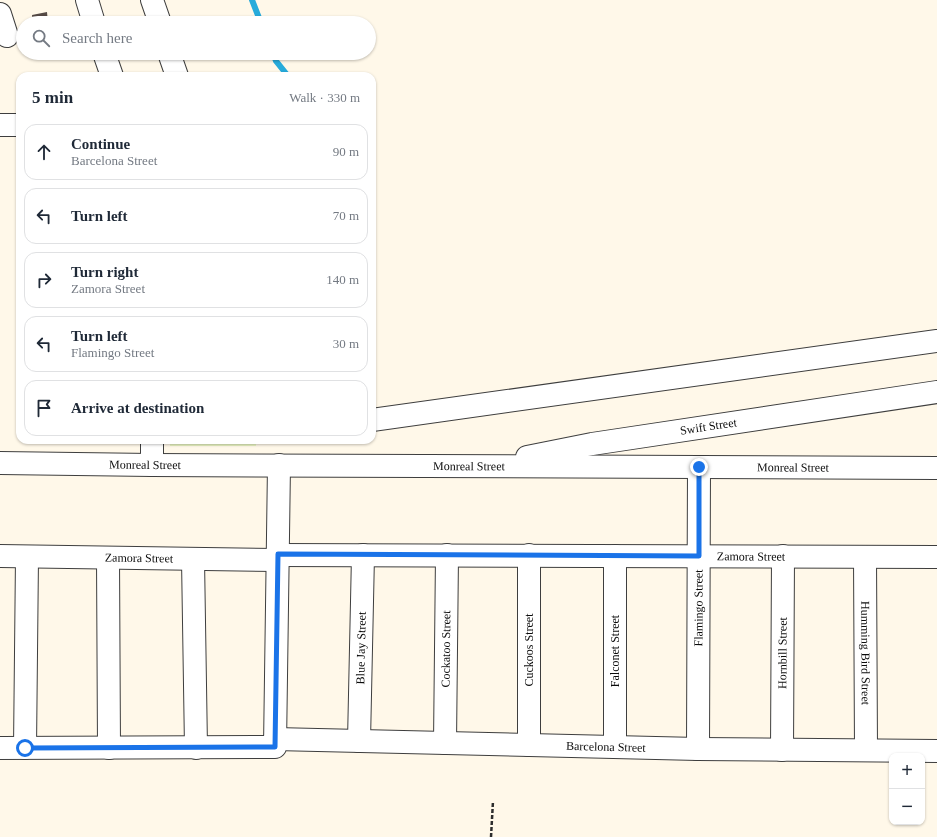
<!DOCTYPE html>
<meta charset="utf-8">
<style>
body{margin:0;font-family:"Times New Roman",serif;background:#f2f2f3;color:#1f2937}
.controls{position:absolute;right:12px;bottom:12px;display:grid;overflow:hidden;border-radius:8px;box-shadow:0 1px 3px #0004}
.controls button{width:36px;height:36px;display:grid;place-items:center;padding:0;border:0;border-bottom:1px solid #e0e1e3;background:#fff;color:#1f2937;font:20px sans-serif}
.stop{position:absolute;width:12px;height:12px;margin:-9px;border:3px solid #1a73e8;border-radius:50%;background:#fff}
.stop.end{background:#1a73e8;border-color:#fff;box-shadow:0 1px 4px #0008}
.list{margin:0;padding:0;list-style:none}
h2{display:flex;justify-content:space-between;align-items:center;height:52px;margin:0;padding:0 16px;font-size:17px}
h2 small{font-size:13px;font-weight:400;color:#747a83}
.list li{display:grid;grid-template-columns:26px 1fr auto;gap:12px;align-items:center;box-sizing:border-box;height:56px;margin:0 8px 8px;padding:0 8px;border:1px solid #e0e1e3;border-radius:12px}
.list b{display:block;font-size:15px;white-space:nowrap}
.list p{margin:0;font-size:13px;white-space:nowrap;color:#747a83}
.list em{font-size:13px;font-style:normal;color:#747a83}
.icon{flex:none;width:22px;height:22px;fill:none;stroke:currentColor;stroke-width:2;stroke-linecap:round;stroke-linejoin:round}
.map{position:relative;flex:none;width:937px;height:837px;overflow:hidden}
.search{position:absolute;background:#fff;box-shadow:0 1px 3px #0004;left:16px;top:16px;width:360px;height:44px;display:flex;align-items:center;gap:10px;box-sizing:border-box;padding:0 14px;border-radius:22px;color:#747a83;font-size:15px}
.panel{position:absolute;background:#fff;box-shadow:0 1px 3px #0004;left:16px;top:72px;width:360px;height:372px;border-radius:12px}
.map>svg:first-child{display:block}
.pitch{fill:#e9f4c2}
.lines{fill:none;stroke-linecap:round;stroke-linejoin:round}
.stream{stroke:#27abdb;stroke-width:6}
.building{fill:#554a46}
.minor-casing{stroke:#3e3e3e;stroke-width:24}
.path{stroke:#2d2d2d;stroke-width:2.5;stroke-dasharray:4 2;stroke-linecap:butt}
.minor{stroke:#fff;stroke-width:22}
.route{stroke:#1a73e8;stroke-width:5}
.labels{text-anchor:middle;stroke-width:4;stroke-linejoin:round;paint-order:stroke}
.street-label{font-size:12px;fill:#0b0b0b;stroke:#fff}
</style>
<div class="map">
<svg width="937" height="837" viewBox="0 0 937 837">
<rect width="100%" height="100%" fill="#fff8e9"/>
<rect class="pitch" x="170" y="440" width="86" height="6"/>
<g class="lines">
<g class="stream">
<path d="M 252,0 L 261,23"/>
<path d="M 273,53 L 276,61 L 288,76"/>
</g>
</g>
<path class="building" d="M 47,12 L 48,23 L 33,23 L 32,15 Z"/>
<g class="lines">
<defs>
<g id="minor">
<path d="M 87,0 L 94,23"/>
<path d="M 152,0 L 160,23"/>
<path d="M 0,14 L 7,36"/>
<path d="M 104,53 L 112,76"/>
<path d="M 169,53 L 177,76"/>
<path d="M 0,125 L 20,125"/>
<path d="M 372,420 L 937,341"/>
<path id="s1" d="M 527,457 L 592,444 L 937,392"/>
<path id="s2" d="M 0,463 L 152,465 L 937,468"/>
<path d="M 152,465 L 152,440"/>
<path id="s3" d="M 278,555 L 937,557"/>
<path d="M 529,555 L 529,745"/>
<path id="s4" d="M 0,556 L 278,560"/>
<path id="s5" d="M 865,557 L 866,750"/>
<path d="M 108,558 L 109,748"/>
<path d="M 193,559 L 196,748"/>
<path id="s6" d="M 275,739 L 698,749 L 937,751"/>
<path id="s7" d="M 359,741 L 363,555"/>
<path id="s8" d="M 445,743 L 447,555"/>
<path d="M 615,747 L 615,556"/>
<path d="M 0,748 L 275,747 L 279,465"/>
<path d="M 25,748 L 27,557"/>
<path id="s9" d="M 698,749 L 699,467"/>
<path id="s10" d="M 782,750 L 783,556"/>
</g>
</defs>
<use href="#minor" class="minor-casing"/>
<path class="path" d="M 491,837 L 493,801"/>
<use href="#minor" class="minor"/>
</g>
<g class="lines">
<path class="route" d="M 25,748 L 275,747 L 278,554 L 699,556 L 699,467"/>
</g>
<g class="labels">
<g class="street-label">
<text dy="4" stroke="none"><textPath href="#s1" startOffset="184">Swift Street</textPath></text>
<text dy="4" stroke="none"><textPath href="#s2" startOffset="145">Monreal Street</textPath></text>
<text dy="4" stroke="none"><textPath href="#s2" startOffset="469">Monreal Street</textPath></text>
<text dy="4" stroke="none"><textPath href="#s2" startOffset="793">Monreal Street</textPath></text>
<text dy="4" stroke="none"><textPath href="#s3" startOffset="473">Zamora Street</textPath></text>
<text dy="4" stroke="none"><textPath href="#s4" startOffset="139">Zamora Street</textPath></text>
<text dy="4" stroke="none"><textPath href="#s9" startOffset="141">Flamingo Street</textPath></text>
<text dy="4" stroke="none"><textPath href="#s7" startOffset="93">Blue Jay Street</textPath></text>
<text dy="4" stroke="none"><textPath href="#s8" startOffset="94">Cockatoo Street</textPath></text>
<text transform="translate(529 650) rotate(-90)" y="4">Cuckoos Street</text>
<text transform="translate(615 651) rotate(-90)" y="4">Falconet Street</text>
<text dy="4" stroke="none"><textPath href="#s10" startOffset="97">Hornbill Street</textPath></text>
<text dy="4" stroke="none"><textPath href="#s5" startOffset="96">Humming Bird Street</textPath></text>
<text dy="4" stroke="none"><textPath href="#s6" startOffset="331">Barcelona Street</textPath></text>
</g>
</g>
</svg>
<div class="controls">
<button>+</button>
<button>−</button>
</div>
<div class="stop" style="left:25px;top:748px"></div>
<div class="stop end" style="left:699px;top:467px"></div>
<div class="search"><svg class="icon" aria-label="search" viewBox="0 0 24 24"><circle cx="10" cy="10" r="6"/><path d="M15 15l6 6"/></svg>Search here</div>
<section class="panel">
<h2>5 min<small>Walk · 330 m</small></h2>
<ul class="list">
<li><svg class="icon" aria-label="ahead" viewBox="0 0 24 24"><path d="M12 20V5M6 11l6-6 6 6"/></svg><div><b>Continue</b><p>Barcelona Street</p></div><em>90 m</em></li>
<li><svg class="icon" aria-label="left" viewBox="0 0 24 24"><path d="M17 20v-9H6M10 6l-5 5 5 5"/></svg><div><b>Turn left</b></div><em>70 m</em></li>
<li><svg class="icon" aria-label="right" viewBox="0 0 24 24"><path d="M7 20v-9h11M14 6l5 5-5 5"/></svg><div><b>Turn right</b><p>Zamora Street</p></div><em>140 m</em></li>
<li><svg class="icon" aria-label="left" viewBox="0 0 24 24"><path d="M17 20v-9H6M10 6l-5 5 5 5"/></svg><div><b>Turn left</b><p>Flamingo Street</p></div><em>30 m</em></li>
<li><svg class="icon" aria-label="arrive" viewBox="0 0 24 24"><path d="M6 21V4h12l-3 4 3 4H6"/></svg><div><b>Arrive at destination</b></div></li>
</ul>
</section>
</div>
